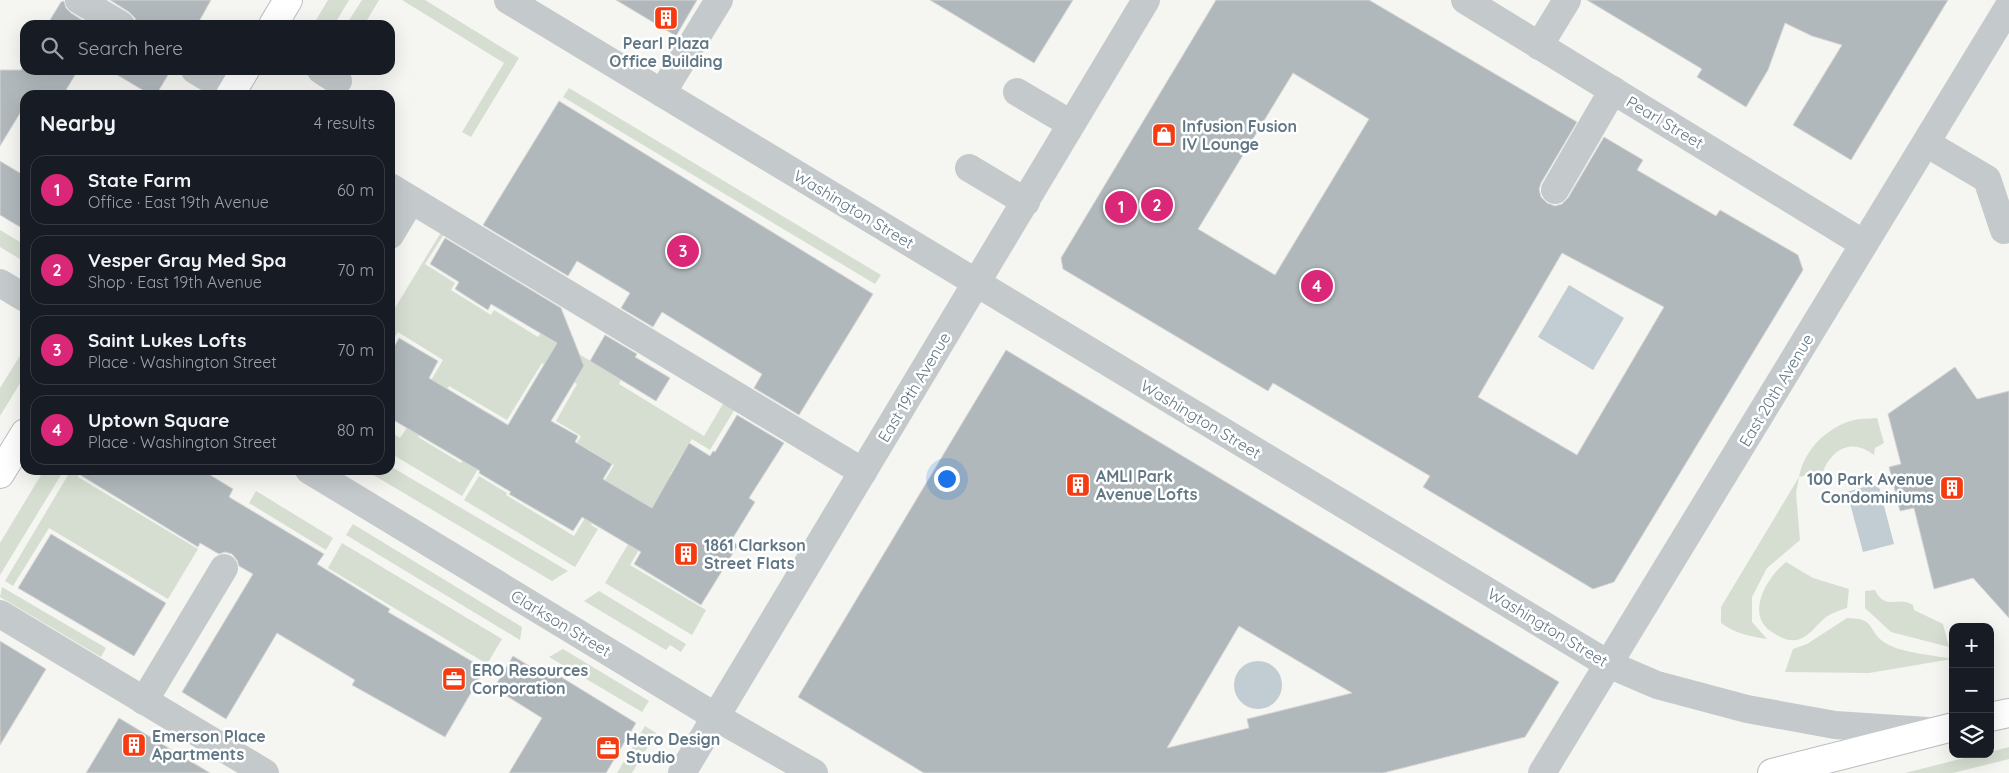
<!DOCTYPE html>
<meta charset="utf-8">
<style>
body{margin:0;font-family:Quicksand,sans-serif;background:#20242c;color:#f1f3f6}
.controls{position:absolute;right:15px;bottom:15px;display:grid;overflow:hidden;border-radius:10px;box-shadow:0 5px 20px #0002}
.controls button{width:45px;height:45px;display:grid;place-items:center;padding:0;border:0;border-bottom:1px solid #363941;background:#171b24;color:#f1f3f6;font:25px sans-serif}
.you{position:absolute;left:946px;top:478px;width:18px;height:18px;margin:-12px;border:4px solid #fff;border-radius:50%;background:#1a73e8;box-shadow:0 0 0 8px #1a73e833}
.badge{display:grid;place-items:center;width:32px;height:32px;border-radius:50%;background:#db2777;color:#fff;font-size:16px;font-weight:700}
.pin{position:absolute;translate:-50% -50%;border:2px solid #fff;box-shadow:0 1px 5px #0006}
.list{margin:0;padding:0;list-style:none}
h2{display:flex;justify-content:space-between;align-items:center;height:65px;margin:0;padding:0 20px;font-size:21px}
h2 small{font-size:16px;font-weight:400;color:#9ea1a6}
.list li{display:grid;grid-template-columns:32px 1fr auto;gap:15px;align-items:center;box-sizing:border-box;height:70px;margin:0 10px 10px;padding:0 10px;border:1px solid #363941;border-radius:15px}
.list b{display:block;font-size:19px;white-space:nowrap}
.list p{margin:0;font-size:16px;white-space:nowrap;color:#9ea1a6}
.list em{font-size:16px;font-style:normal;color:#9ea1a6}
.icon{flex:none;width:28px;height:28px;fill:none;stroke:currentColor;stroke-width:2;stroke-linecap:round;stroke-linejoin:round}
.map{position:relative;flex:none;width:2009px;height:773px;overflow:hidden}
.search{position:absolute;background:#171b24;box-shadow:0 5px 20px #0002;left:20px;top:20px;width:375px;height:55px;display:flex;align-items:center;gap:12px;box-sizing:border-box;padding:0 18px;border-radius:15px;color:#9ea1a6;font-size:19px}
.panel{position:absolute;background:#171b24;box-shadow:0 5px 20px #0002;left:20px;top:90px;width:375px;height:385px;border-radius:15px}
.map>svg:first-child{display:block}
.green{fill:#d6ded1}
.water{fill:#c1cdd2}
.building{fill:#b0b8bc;stroke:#d6d6d4;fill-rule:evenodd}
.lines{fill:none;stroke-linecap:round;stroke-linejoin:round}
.major-casing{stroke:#b9bdc0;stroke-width:30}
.minor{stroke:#c4c9cb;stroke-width:28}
.major{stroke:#fff;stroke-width:28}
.labels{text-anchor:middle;stroke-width:5;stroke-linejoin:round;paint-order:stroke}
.poi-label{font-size:16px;font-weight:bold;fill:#617785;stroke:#fff;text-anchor:start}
.street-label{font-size:16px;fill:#617785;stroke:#fff}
</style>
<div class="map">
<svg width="2009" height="773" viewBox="0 0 2009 773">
<rect width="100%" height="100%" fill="#f5f5f1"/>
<g class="green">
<path d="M 328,0 L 349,0 L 334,25 L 313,25 Z"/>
<path d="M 362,0 L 379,0 L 364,25 L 346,25 Z"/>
<path d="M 402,0 L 425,0 L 519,58 L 471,137 L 462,132 L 504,63 Z"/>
<path d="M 569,88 L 881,275 L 875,284 L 563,97 Z"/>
<path d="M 443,229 L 446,231 L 425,264 L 455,283 L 451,290 L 491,315 L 494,310 L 538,337 L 542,331 L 621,380 L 619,384 L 704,436 L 727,397 L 738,404 L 710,450 L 692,439 L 670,474 L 683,482 L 663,515 L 605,480 L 614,465 L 588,449 L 582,460 L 571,453 L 581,436 L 556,421 L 577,384 L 542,363 L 507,420 L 449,386 L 445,392 L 430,382 L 443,360 L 398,332 L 390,344 L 390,316 Z"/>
<path d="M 0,230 L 25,245 L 25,262 L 0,247 Z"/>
<path d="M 21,354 L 25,357 L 25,375 L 0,416 L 0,388 Z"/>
<path d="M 443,395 L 418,437 L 461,463 L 490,414 L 505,423 L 462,496 L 390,453 L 390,431 L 400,438 L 408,426 Z"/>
<path d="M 1877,418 L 1884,443 L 1875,448 L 1874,455 C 1852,438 1833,448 1823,471 L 1799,477 L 1796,493 L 1800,540 L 1767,568 L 1752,597 L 1752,622 L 1767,639 C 1749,636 1736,634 1721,623 L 1721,607 L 1799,477 C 1804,450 1827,427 1854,420 C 1861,418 1870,419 1877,418 Z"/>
<path d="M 390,466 L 568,571 L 552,581 L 365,470 L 390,470 Z"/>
<path d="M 44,470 L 64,470 L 0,575 L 0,543 Z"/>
<path d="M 71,470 L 82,470 L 78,477 L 198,549 L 168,599 L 49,528 L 13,586 L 5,581 Z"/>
<path d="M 479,476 L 507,493 L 506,495 L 574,536 L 607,482 L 614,486 L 591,525 L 598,529 L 575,567 L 464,500 Z"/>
<path d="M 256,491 L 333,538 L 326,550 L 249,503 Z"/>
<path d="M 649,509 L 659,515 L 630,565 L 706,610 L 692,635 L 605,583 Z"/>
<path d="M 353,524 L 522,627 L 520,640 L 346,535 Z"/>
<path d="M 342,543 L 502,639 L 487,664 L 328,568 Z"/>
<path d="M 1786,562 L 1813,578 L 1849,589 L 1847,608 C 1840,610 1832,613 1826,617 C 1817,624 1809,638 1796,640 C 1788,641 1782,638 1775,634 C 1743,617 1766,578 1786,562 Z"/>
<path d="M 2,587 L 106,648 L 101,657 L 0,597 Z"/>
<path d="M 1875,590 C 1886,612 1897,595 1913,605 L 1914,610 L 1943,624 L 1949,647 L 1891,632 L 1865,608 L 1865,591 Z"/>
<path d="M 599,591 L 686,644 L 681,652 L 670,645 L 666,650 L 584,601 Z"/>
<path d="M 1847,618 C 1878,618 1866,632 1887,644 C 1903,653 1933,655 1952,659 L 1869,673 L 1785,672 L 1793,649 L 1807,644 Z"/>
<path d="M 563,649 L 649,701 L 642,712 L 549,657 Z"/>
<path d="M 645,726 L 656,733 L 632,773 L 617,773 Z"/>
<path d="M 2009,747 L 2009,759 L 1953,773 L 1905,773 L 1980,754 L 1990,754 L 1990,752 Z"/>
</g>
<g class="water">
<path d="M 1569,285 L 1624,318 L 1593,370 L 1538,337 Z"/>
<path d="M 1878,483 L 1894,544 L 1863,552 L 1847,492 Z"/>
<circle cx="1258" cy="685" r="24"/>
</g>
<g class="building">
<path d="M 110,0 L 211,0 L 197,25 L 137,25 L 135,18 L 129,12 Z"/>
<path d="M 616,0 L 697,0 L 676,36 Z"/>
<path d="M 930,0 L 1073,0 L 1034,63 Z"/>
<path d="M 1216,0 L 1369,0 L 1577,122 L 1541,183 L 1539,189 L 1541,197 L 1547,203 L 1555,206 L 1562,204 L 1568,198 L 1604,137 L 1643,160 L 1637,170 L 1716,216 L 1720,210 L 1798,255 L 1803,270 L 1614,582 L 1593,589 L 1423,487 L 1430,476 L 1273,383 L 1268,391 L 1063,269 L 1061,258 ZM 1293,73 L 1369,119 L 1275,275 L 1198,229 ZM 1562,253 L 1664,307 L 1577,455 L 1478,397 Z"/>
<path d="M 1587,0 L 1948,0 L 1851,160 L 1793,125 L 1842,45 L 1812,36 L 1785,23 L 1768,70 L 1746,107 L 1697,77 L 1702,69 Z"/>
<path d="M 64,1 L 66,8 L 71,13 L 90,25 L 47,25 L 61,2 Z"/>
<path d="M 25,64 L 25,70 L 78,70 L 63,95 L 25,95 L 25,105 L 0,146 L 0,70 L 21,70 Z"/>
<path d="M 109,70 L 171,70 L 156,95 L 151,95 Z"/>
<path d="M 559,101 L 873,294 L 799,415 L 754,388 L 762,374 L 662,312 L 653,327 L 621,308 L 630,293 L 577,261 L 568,276 L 483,225 Z"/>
<path d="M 0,161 L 25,176 L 25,230 L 0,215 Z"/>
<path d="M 445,238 L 561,308 L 584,366 L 551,421 L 578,436 L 575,442 L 612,464 L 603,479 L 652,508 L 689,443 L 710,456 L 713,451 L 715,452 L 737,415 L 784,443 L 749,498 L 755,502 L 731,541 L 738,545 L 701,605 L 634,564 L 641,552 L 582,517 L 573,531 L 509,494 L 511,492 L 479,473 L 480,471 L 390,418 L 390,354 L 399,338 L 438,361 L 429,378 L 508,425 L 557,343 L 491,304 L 488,310 L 455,289 L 459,282 L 430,264 Z"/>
<path d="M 605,335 L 637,354 L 635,357 L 670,378 L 656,401 L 590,361 Z"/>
<path d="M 1006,350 L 1559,682 L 1525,737 L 1383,773 L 924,773 L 798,697 ZM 1239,626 L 1352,693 L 1247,719 L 1249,728 L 1167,748 Z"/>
<path d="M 1955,367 L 1977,399 L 2009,391 L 2009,618 L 1973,578 L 1934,589 L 1914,508 L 1900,511 L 1889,467 L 1901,464 L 1888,414 Z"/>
<path d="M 72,470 L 202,470 L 233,489 L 229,497 L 324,554 L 317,564 L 390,609 L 388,612 L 485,669 L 445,737 L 352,685 L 355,680 L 277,633 L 226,719 L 182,692 L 253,574 L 239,566 L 237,560 L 232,554 L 225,552 L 219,554 L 200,543 L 198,547 Z"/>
<path d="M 51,534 L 166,603 L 134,656 L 18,588 Z"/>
<path d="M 0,641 L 46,669 L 0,745 Z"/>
<path d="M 513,656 L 544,675 L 548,669 L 636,723 L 606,773 L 509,773 L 542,718 L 494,688 Z"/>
<path d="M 119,718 L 210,773 L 86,773 Z"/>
</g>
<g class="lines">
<defs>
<g id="major">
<path d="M 273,25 L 288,0"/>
<path d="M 230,95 L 245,70"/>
<path d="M 0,474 L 25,433"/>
<path d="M 1990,717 L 2009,713"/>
<path d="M 1772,773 L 1953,727"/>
</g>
</defs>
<use href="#major" class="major-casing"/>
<g class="minor">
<path d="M 79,0 L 121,25"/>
<path d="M 508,0 L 1608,664 L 1657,685 L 1747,709 L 1835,725 L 1927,731"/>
<path d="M 1465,0 L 1864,244"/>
<path d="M 1539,46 L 1567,0"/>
<path d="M 195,70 L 237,95"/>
<path d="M 321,70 L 338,81"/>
<path d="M 1017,92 L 1071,124"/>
<path d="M 662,93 L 719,0"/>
<path d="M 1926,143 L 1987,179 L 2004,230"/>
<path d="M 969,168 L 1026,202"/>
<path d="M 390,187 L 863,472"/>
<path d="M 1555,190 L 1613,90"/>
<path d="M 390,235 L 411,200"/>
<path d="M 0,283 L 25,298"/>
<path d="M 309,470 L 716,717 L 814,773"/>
<path d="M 0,614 L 265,773"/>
<path d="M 144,701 L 224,568"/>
<path d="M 682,773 L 1146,0"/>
<path d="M 1542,773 L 2009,6"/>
</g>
<use href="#major" class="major"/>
</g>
<defs>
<symbol id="building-square" viewBox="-11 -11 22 22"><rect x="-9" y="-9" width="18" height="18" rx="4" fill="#f63b10" stroke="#fff"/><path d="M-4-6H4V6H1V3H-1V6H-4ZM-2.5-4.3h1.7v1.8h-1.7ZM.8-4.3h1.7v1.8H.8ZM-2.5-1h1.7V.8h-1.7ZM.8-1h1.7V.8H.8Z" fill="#fff"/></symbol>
<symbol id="shop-square" viewBox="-11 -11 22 22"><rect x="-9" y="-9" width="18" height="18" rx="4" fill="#f63b10" stroke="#fff"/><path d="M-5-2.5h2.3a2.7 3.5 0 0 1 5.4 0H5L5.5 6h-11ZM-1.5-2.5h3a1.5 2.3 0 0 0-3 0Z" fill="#fff"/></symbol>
<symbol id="office-square" viewBox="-11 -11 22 22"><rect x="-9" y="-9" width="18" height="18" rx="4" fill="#f63b10" stroke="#fff"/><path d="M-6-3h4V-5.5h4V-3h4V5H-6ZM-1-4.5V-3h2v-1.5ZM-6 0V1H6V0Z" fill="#fff"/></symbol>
</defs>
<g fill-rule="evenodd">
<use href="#building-square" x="652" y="4" width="28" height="28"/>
<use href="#shop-square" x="1150" y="121" width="28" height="28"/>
<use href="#building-square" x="1064" y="471" width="28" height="28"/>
<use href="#building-square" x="1938" y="474" width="28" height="28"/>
<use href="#building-square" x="672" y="540" width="28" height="28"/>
<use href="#office-square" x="440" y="665" width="28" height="28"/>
<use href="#building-square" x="120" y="731" width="28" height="28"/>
<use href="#office-square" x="594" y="734" width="28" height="28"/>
</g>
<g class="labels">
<g class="poi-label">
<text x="666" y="49" text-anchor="middle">Pearl Plaza<tspan x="666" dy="18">Office Building</tspan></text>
<text x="1182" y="132">Infusion Fusion<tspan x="1182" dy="18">IV Lounge</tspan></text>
<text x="1096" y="482">AMLI Park<tspan x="1096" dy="18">Avenue Lofts</tspan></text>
<text x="1934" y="485" text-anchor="end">100 Park Avenue<tspan x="1934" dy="18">Condominiums</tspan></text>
<text x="704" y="551">1861 Clarkson<tspan x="704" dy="18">Street Flats</tspan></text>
<text x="472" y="676">ERO Resources<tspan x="472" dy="18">Corporation</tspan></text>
<text x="152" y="742">Emerson Place<tspan x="152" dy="18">Apartments</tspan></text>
<text x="626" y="745">Hero Design<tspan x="626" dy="18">Studio</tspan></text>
</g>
<g class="street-label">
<text transform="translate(1665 122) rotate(31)" y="6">Pearl Street</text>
<text transform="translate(854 209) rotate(31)" y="6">Washington Street</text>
<text transform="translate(914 387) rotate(-59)" y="6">East 19th Avenue</text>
<text transform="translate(1776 390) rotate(-59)" y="6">East 20th Avenue</text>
<text transform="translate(1201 419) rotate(31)" y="6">Washington Street</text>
<text transform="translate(561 623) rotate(31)" y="6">Clarkson Street</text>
<text transform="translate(1548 627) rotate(31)" y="6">Washington Street</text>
</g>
</g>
</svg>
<div class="controls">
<button>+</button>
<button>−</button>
<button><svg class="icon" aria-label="layers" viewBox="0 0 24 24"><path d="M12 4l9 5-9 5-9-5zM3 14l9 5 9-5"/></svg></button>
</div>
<div class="you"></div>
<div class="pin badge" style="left:1121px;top:207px">1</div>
<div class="pin badge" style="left:1157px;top:205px">2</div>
<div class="pin badge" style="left:683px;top:251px">3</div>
<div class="pin badge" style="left:1317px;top:286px">4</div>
<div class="search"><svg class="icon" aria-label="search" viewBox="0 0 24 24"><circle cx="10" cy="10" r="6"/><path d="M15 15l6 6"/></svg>Search here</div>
<section class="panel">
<h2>Nearby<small>4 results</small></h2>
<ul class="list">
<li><span class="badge">1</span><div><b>State Farm</b><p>Office · East 19th Avenue</p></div><em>60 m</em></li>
<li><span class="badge">2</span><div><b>Vesper Gray Med Spa</b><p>Shop · East 19th Avenue</p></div><em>70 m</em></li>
<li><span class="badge">3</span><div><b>Saint Lukes Lofts</b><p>Place · Washington Street</p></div><em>70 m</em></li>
<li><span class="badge">4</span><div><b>Uptown Square</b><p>Place · Washington Street</p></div><em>80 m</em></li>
</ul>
</section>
</div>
